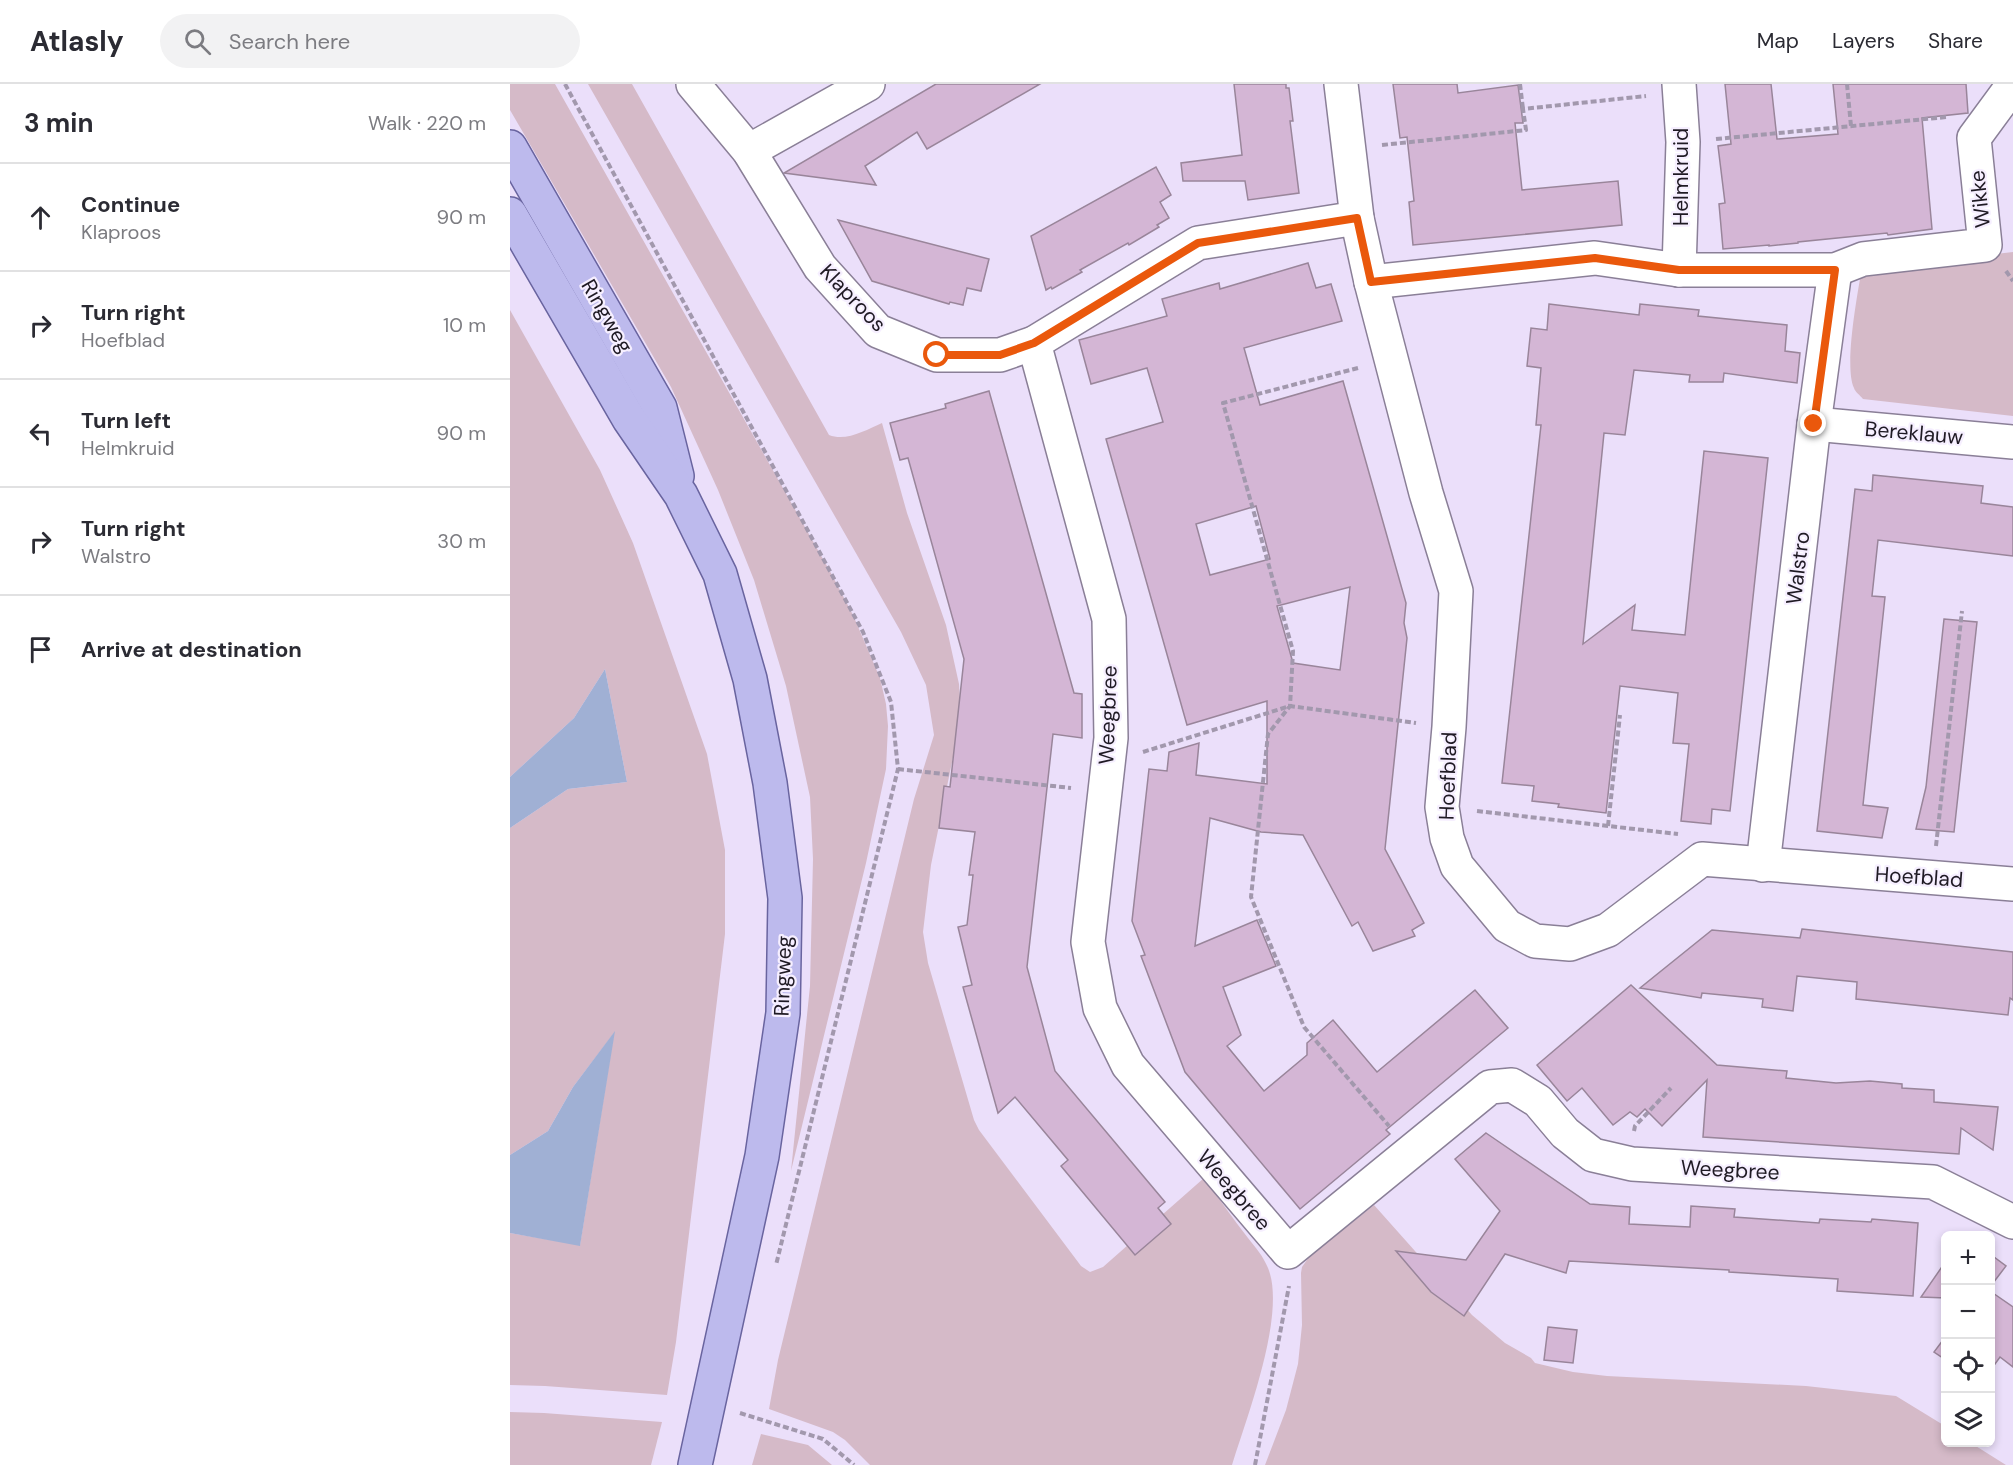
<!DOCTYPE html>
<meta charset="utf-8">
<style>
body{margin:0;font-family:"DM Sans",sans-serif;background:#f2f2f3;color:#2b2b33}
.controls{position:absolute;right:18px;bottom:18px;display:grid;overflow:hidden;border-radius:9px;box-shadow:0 3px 9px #0003}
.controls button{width:54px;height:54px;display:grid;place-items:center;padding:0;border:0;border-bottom:2px solid #e1e1e2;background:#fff;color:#2b2b33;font:30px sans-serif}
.stop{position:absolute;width:18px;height:18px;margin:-14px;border:4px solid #ea580c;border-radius:50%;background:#fff}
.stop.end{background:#ea580c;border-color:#fff;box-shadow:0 2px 6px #0008}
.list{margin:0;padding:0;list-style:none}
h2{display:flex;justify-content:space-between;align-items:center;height:78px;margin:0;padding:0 24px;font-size:26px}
h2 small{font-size:20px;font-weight:400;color:#7c7c81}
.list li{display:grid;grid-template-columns:39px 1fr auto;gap:18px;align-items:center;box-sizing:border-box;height:108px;padding:0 24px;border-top:2px solid #e1e1e2}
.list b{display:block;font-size:22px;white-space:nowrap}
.list p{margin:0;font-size:20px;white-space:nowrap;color:#7c7c81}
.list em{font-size:20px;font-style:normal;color:#7c7c81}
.icon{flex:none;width:33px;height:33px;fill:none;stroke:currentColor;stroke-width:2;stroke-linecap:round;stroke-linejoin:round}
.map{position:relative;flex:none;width:1503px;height:1381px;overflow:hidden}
header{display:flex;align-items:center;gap:36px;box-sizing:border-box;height:84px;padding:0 30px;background:#fff;border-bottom:2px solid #e1e1e2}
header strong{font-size:28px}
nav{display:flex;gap:33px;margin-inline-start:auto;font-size:21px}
.search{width:420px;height:54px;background:#f2f2f3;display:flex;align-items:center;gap:15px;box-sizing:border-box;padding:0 21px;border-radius:33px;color:#7c7c81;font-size:22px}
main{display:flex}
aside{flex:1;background:#fff}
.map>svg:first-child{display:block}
.green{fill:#d5bac8}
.water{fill:#a0b0d4}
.building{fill:#d4b6d5;stroke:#99859a;stroke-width:1.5;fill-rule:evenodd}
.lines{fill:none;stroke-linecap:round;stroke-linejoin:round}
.minor-casing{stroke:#8a7f97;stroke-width:36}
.major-casing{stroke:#69649f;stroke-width:36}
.path{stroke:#a298ad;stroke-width:4;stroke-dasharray:6 3;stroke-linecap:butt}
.minor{stroke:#fff;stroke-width:33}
.major{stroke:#bdbaed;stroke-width:33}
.route{stroke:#ea580c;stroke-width:8}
.labels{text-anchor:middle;stroke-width:4.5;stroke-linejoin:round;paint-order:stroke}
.street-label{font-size:21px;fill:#1f1a24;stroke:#f6efff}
</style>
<header>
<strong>Atlasly</strong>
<div class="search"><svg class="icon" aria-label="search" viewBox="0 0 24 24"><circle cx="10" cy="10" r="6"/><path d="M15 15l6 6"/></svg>Search here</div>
<nav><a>Map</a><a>Layers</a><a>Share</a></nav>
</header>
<main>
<aside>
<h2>3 min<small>Walk · 220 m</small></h2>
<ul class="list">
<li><svg class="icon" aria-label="ahead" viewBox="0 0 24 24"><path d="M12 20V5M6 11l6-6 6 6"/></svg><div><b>Continue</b><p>Klaproos</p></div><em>90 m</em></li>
<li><svg class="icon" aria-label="right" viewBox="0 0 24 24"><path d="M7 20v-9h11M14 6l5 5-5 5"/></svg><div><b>Turn right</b><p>Hoefblad</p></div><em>10 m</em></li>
<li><svg class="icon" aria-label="left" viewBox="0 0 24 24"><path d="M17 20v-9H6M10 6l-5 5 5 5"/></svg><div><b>Turn left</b><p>Helmkruid</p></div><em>90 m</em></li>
<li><svg class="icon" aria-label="right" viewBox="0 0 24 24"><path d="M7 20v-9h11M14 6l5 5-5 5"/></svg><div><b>Turn right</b><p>Walstro</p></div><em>30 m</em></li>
<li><svg class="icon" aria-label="arrive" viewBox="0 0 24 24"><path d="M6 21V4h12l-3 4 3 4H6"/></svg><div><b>Arrive at destination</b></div></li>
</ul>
</aside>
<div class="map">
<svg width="1503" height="1381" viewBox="0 0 1503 1381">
<rect width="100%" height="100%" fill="#ebdffa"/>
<g class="green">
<path d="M 0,0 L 45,0 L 322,491 L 343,531 L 370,594 L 376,620 L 378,642 L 376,685 L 356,779 L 281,1087 L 300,902 L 303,775 L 300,713 L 276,602 L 244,496 L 208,406 L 161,303 L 0,26 Z"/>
<path d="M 78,0 L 122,0 L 319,351 C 336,358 356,346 372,339 L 397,429 L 436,541 L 449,600 L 451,634 L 421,781 L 413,848 L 418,879 L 464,1036 L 469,1046 L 571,1182 L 580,1188 L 593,1183 L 694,1094 C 709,1114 723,1135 738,1154 C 746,1164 753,1172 758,1184 C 777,1230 736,1335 722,1381 L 360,1381 L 335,1356 L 323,1348 L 259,1325 L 268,1276 L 404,715 L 424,651 L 416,601 L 391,548 Z"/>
<path d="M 1503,168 L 1503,332 L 1353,315 C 1350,311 1345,308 1344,304 C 1334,283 1347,213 1351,189 L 1364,184 Z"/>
<path d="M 0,226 L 90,386 L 123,459 L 197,670 L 215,766 L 215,850 L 166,1258 L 157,1311 L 35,1302 L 0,1301 L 0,1149 L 70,1161 L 104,949 L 63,1003 L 38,1047 L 0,1071 L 0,744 L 58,705 L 117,698 L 95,585 L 64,634 L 0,693 Z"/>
<path d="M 864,1121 L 962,1231 L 995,1259 L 1021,1274 L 1025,1279 L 1063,1288 L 1097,1292 L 1296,1302 L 1386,1312 L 1435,1342 L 1436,1358 L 1461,1359 L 1496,1381 L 755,1381 L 776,1326 L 788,1280 L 792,1241 L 791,1189 L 792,1183 L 799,1173 Z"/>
<path d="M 0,1328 L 34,1329 L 152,1338 L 141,1381 L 0,1381 Z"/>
<path d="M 251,1350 L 298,1361 L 322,1381 L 242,1381 Z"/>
</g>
<g class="water">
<path d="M 95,585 L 117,698 L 58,705 L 0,744 L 0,693 L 64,634 Z"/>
<path d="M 105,947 L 70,1162 L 0,1149 L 0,1071 L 38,1047 L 63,1003 Z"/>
</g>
<g class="building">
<path d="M 426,0 L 530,0 L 417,65 L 407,48 L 355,82 L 366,101 L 274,89 Z"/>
<path d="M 724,0 L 776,0 L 776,4 L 779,4 L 783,37 L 780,37 L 789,109 L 738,116 L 735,97 L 673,97 L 671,79 L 732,71 Z"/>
<path d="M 883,0 L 947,0 L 948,9 L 1008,1 L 1013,39 L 1005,39 L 1012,106 L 1108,97 L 1112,141 L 903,161 L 899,118 L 904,117 L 897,53 L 890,54 Z"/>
<path d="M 1215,0 L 1261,0 L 1267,55 L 1328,50 L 1323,0 L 1456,0 L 1458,29 L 1412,34 L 1422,145 L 1378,151 L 1377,149 L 1288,158 L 1288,159 L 1259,162 L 1259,161 L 1213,165 L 1209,120 L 1215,119 L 1208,62 L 1221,60 Z"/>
<path d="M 646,83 L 661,111 L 650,118 L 659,134 L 647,141 L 649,143 L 619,161 L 618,159 L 570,186 L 572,188 L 542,205 L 541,203 L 536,206 L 521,152 Z"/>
<path d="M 328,136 L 479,175 L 471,207 L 457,204 L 453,221 L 440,218 L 439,220 L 362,197 Z"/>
<path d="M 798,179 L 806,204 L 821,200 L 832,237 L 734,264 L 750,321 L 833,297 L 896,519 L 894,539 L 897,554 L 875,765 L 914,839 L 902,846 L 905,852 L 863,867 L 848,838 L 842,842 L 793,751 L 751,748 L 700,734 L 685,862 L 747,836 L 766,882 L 713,903 L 731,951 L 717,962 L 754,1007 L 797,971 L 797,959 L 823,936 L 867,988 L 965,906 L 998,944 L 876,1046 L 880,1050 L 790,1125 L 675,988 L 631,872 L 635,871 L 622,837 L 639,685 L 657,687 L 659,668 L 689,659 L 686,691 L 757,700 L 757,617 L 677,641 L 596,355 L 653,338 L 637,284 L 581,300 L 569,256 L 657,232 L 652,215 L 709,199 L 710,205 ZM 746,422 L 760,475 L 700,491 L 686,440 ZM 840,503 L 830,586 L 783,579 L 767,522 Z"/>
<path d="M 1039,220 L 1129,231 L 1130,220 L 1189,226 L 1188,232 L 1277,241 L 1275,267 L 1290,269 L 1287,299 L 1214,289 L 1213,298 L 1179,298 L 1180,291 L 1124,286 L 1115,351 L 1094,349 L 1073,560 L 1125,521 L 1122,546 L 1175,551 L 1194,367 L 1258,374 L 1220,727 L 1202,725 L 1201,740 L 1171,737 L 1179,660 L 1163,659 L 1168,609 L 1110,602 L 1096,729 L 1048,723 L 1049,720 L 1022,717 L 1024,702 L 992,699 L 1031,341 L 1026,341 L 1031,284 L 1017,282 L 1021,244 L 1037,246 Z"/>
<path d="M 479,307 L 564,609 L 572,610 L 572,654 L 543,650 L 517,883 L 545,987 L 655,1118 L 648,1124 L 661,1140 L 625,1171 L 551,1082 L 558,1076 L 505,1013 L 488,1029 L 453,903 L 462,901 L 448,843 L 457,841 L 463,791 L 459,791 L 465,748 L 429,744 L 434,702 L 440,703 L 454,575 L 398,374 L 390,376 L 380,339 L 436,324 L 435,320 Z"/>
<path d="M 1363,391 L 1473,402 L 1471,419 L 1503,423 L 1503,472 L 1368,456 L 1362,512 L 1375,513 L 1353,721 L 1378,724 L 1372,754 L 1307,747 L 1345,405 L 1362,407 Z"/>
<path d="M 1434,535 L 1467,538 L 1444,748 L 1406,745 L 1416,703 Z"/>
<path d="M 1292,845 L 1503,868 L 1503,916 L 1500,914 L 1498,931 L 1346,915 L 1347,898 L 1287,892 L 1283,927 L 1252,923 L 1253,915 L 1192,909 L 1191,914 L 1130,904 L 1202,846 L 1290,854 Z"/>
<path d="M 1121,901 L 1207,981 L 1277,987 L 1276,994 L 1326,999 L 1360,997 L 1392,1000 L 1392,1004 L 1424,1006 L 1424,1018 L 1488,1023 L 1483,1066 L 1451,1044 L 1449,1070 L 1193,1053 L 1197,996 L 1152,1042 L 1135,1025 L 1127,1033 L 1120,1028 L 1103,1041 L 1072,1004 L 1057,1017 L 1027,981 Z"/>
<path d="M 976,1049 L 1080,1120 L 1120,1123 L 1119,1140 L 1180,1143 L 1181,1122 L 1225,1125 L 1224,1133 L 1309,1139 L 1310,1135 L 1361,1138 L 1362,1135 L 1408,1139 L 1403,1212 L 1327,1207 L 1328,1195 L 1219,1188 L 1219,1186 L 1059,1177 L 1056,1189 L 995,1170 L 954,1232 L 921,1208 L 886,1167 L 956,1176 L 990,1127 L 945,1075 Z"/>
<path d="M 1480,1170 L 1496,1182 L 1480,1203 Z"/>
<path d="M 1436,1177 L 1436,1214 L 1411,1213 Z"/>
<path d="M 1480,1207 L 1503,1223 L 1503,1283 L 1490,1273 L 1480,1287 Z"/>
<path d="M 1038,1243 L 1067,1246 L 1063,1279 L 1034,1276 Z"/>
<path d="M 1436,1252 L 1436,1276 L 1424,1268 Z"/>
</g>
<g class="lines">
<defs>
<g id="minor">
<path d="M 183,0 L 239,67 L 310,183 L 368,247 L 427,271 L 490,271 L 524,259 L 688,159 L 847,134"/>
<path d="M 831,0 L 847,134 L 861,198 L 916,409 L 946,507 L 939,643 L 932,723 L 937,754 L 947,782 L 997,842 L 1025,857 L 1060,860 L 1098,846 L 1192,775 L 1503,800"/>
<path d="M 1169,0 L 1173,58 L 1169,186"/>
<path d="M 239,67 L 358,0"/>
<path d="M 861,198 L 1085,174 L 1169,186 L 1325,186 L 1353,175 L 1475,161 L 1464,54 L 1503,1"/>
<path d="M 524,259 L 599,535 L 601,654 L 578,858 L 590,924 L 618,981 L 778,1168 L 980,1003 L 1002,1001 L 1028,1017 L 1055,1049 L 1083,1071 L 1122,1080 L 1423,1098 L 1503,1138"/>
<path d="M 1304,340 L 1503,358"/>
<path d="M 1253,781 L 1304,340 L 1325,186"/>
</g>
<g id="major">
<path d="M 0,63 L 150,324 L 167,392"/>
<path d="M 0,130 L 119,335 L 171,411 L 210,490 L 240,595 L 260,699 L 275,814 L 273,929 L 252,1072 L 185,1381"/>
</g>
</defs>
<use href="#minor" class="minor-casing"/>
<use href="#major" class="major-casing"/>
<g class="path">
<path d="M 55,0 L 353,548 L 381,618 L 388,685 L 266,1181"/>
<path d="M 1010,0 L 1013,25"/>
<path d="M 1337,0 L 1341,42"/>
<path d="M 1206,55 L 1437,33"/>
<path d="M 872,61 L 1016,46 L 1013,25 L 1136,12"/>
<path d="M 1496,187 L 1503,197"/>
<path d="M 848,284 L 713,319 L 783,567 L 780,622 L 758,650 L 741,813 L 794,943 L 879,1042"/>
<path d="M 633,668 L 780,622 L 906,639"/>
<path d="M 388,685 L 561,704"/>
<path d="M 967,727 L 1168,750"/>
<path d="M 1098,742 L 1110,631"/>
<path d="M 1426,762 L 1452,527"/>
<path d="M 1124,1047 L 1125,1042 L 1161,1004"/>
<path d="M 230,1329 L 313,1355 L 344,1381"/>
<path d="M 745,1381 L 779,1202"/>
</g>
<use href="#minor" class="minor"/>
<use href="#major" class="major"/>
</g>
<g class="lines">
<path class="route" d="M 427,271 L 490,271 L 524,259 L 688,159 L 847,134 L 861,198 L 1085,174 L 1169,186 L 1325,186 L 1304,340"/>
</g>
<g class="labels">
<g class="street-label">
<text transform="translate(1171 93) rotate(-90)" y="7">Helmkruid</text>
<text transform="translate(1470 115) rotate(-96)" y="7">Wikke</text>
<text transform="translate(343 214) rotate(46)" y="7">Klaproos</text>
<text transform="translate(97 232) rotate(60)" y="7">Ringweg</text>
<text transform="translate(1404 349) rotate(5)" y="7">Bereklauw</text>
<text transform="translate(1288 484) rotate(-83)" y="7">Walstro</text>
<text transform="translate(598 631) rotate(-88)" y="7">Weegbree</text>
<text transform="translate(938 692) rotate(-88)" y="7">Hoefblad</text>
<text transform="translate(1409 793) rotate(4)" y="7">Hoefblad</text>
<text transform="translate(273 892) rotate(-88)" y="7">Ringweg</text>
<text transform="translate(1220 1086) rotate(3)" y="7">Weegbree</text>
<text transform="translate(724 1106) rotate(49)" y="7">Weegbree</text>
</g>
</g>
</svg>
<div class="controls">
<button>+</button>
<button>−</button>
<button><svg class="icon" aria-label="locate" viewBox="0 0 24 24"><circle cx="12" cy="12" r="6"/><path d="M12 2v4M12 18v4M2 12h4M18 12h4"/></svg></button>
<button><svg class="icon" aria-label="layers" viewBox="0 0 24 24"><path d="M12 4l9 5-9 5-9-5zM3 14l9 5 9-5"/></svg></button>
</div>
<div class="stop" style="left:427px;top:271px"></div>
<div class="stop end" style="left:1304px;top:340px"></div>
</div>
</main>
